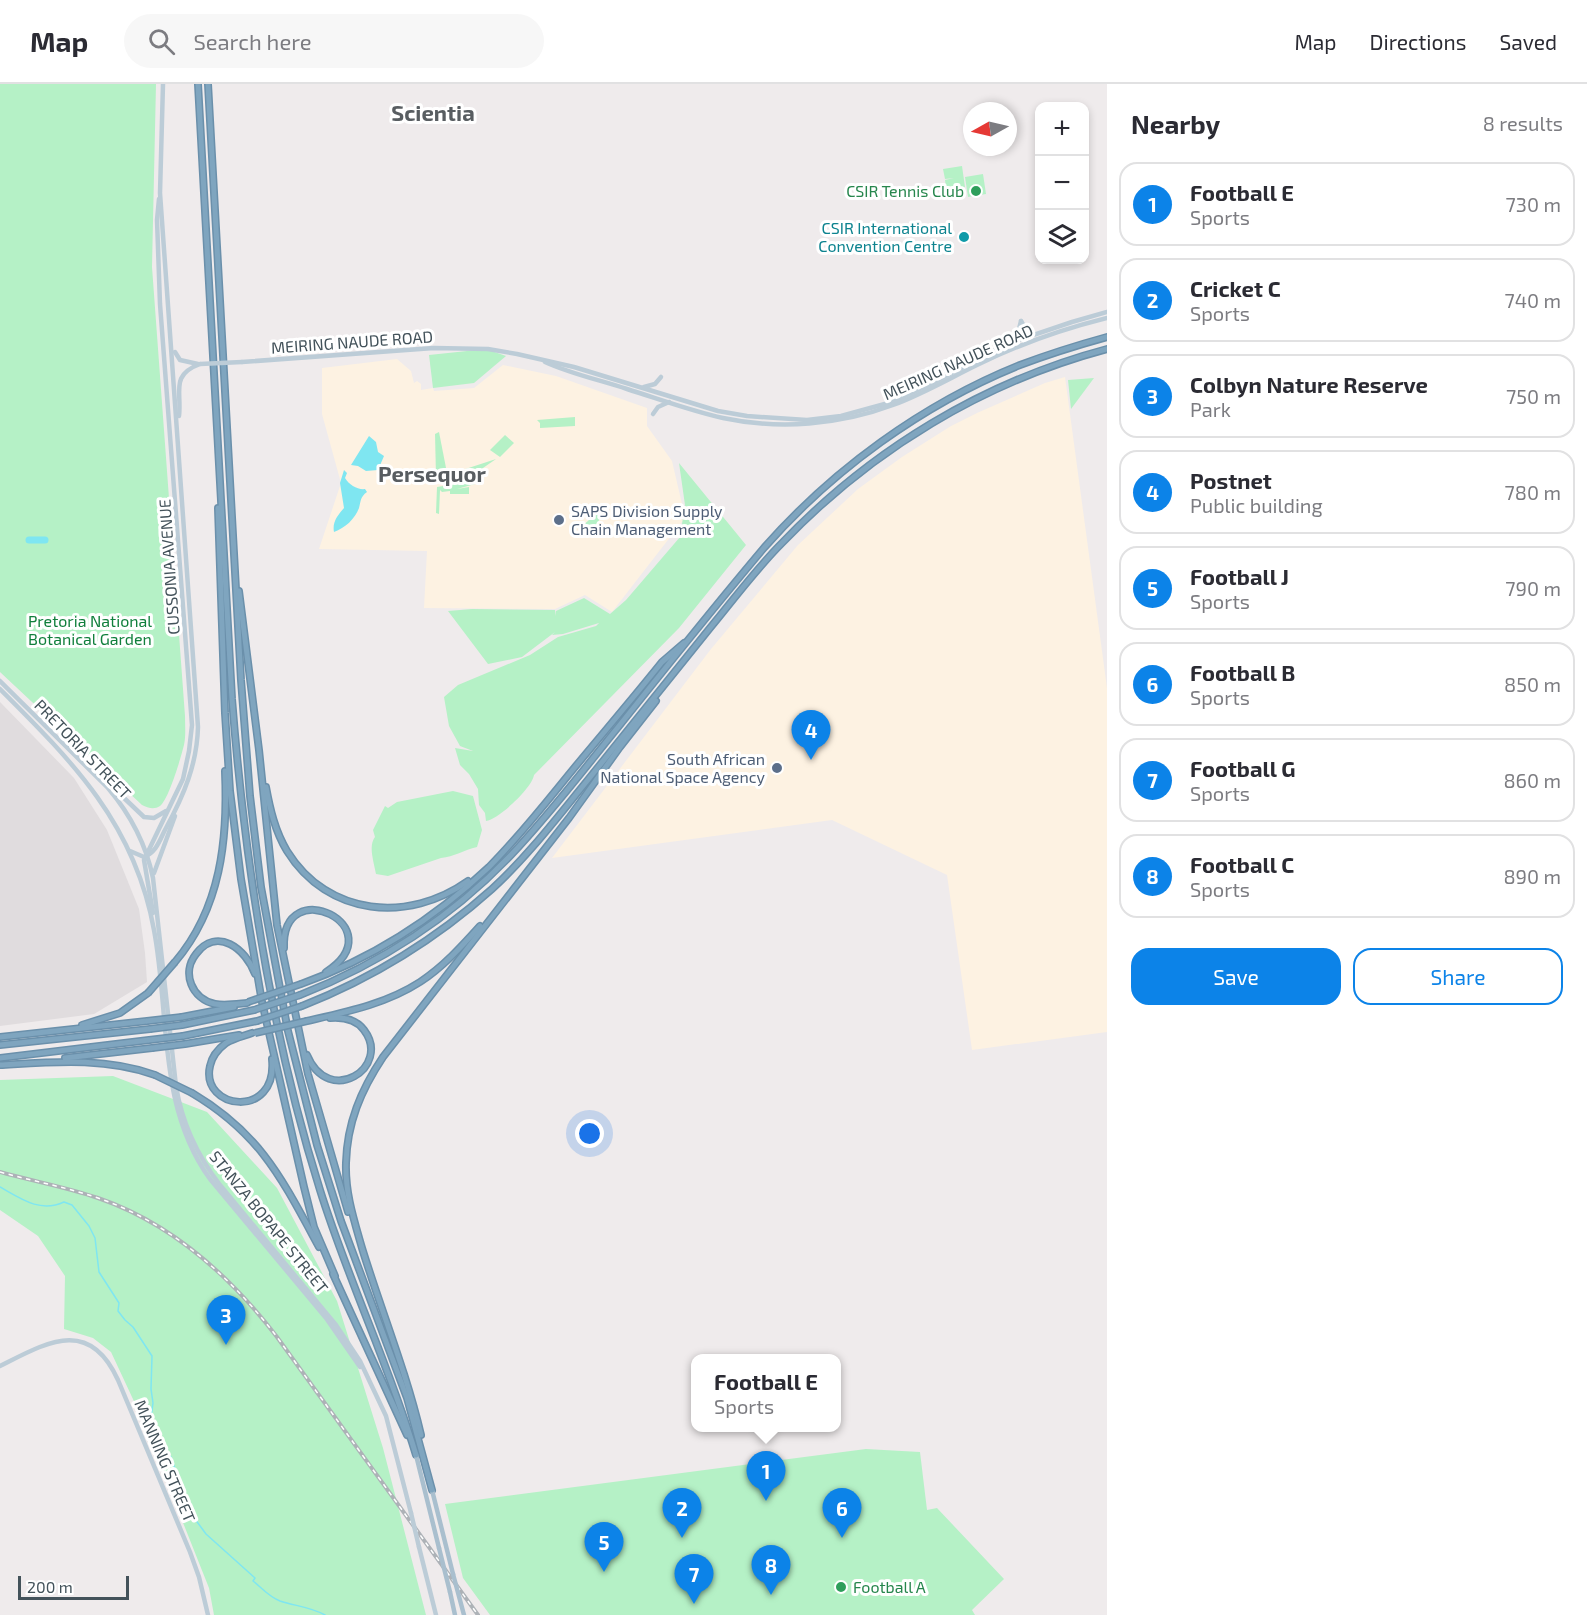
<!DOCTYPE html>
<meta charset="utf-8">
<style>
body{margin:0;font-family:"Exo 2",sans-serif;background:#f7f7f7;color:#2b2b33}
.controls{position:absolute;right:18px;top:18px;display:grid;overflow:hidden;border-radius:12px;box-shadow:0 3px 9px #0003}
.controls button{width:54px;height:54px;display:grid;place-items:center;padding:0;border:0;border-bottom:2px solid #e1e1e2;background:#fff;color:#2b2b33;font:30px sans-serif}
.compass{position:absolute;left:963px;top:18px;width:54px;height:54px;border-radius:50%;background:#fff;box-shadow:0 3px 9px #0003;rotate:262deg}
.scale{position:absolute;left:18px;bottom:15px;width:111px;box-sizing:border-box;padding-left:6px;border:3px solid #43525a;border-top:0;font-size:16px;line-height:21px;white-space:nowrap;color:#43525a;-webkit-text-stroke:4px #fff;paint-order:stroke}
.you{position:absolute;left:590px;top:1050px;width:21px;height:21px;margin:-15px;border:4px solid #fff;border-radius:50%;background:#1a73e8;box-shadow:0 0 0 9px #1a73e833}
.badge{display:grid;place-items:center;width:39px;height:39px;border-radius:50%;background:#0c83e8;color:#fff;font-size:20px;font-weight:700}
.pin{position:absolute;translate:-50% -50px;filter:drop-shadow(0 2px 3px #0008)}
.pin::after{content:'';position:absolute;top:32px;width:21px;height:18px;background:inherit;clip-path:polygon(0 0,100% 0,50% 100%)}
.popup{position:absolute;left:691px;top:1270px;width:150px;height:78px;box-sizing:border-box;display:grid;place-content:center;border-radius:12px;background:#fff;filter:drop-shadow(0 2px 4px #0005);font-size:20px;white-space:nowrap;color:#7c7c81}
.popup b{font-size:22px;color:#2b2b33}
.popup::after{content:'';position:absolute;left:50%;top:100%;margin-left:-12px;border:12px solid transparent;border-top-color:#fff}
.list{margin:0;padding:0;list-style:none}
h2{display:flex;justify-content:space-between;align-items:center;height:78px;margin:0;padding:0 24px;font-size:26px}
h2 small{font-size:20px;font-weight:400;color:#7c7c81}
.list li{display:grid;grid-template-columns:39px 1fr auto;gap:18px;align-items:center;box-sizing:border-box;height:84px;margin:0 12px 12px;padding:0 12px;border:2px solid #e1e1e2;border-radius:18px}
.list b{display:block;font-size:22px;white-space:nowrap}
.list p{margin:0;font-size:20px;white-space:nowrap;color:#7c7c81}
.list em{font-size:20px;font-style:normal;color:#7c7c81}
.actions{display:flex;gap:12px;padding:18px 24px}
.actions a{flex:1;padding:14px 0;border:2px solid #0c83e8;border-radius:18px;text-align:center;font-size:21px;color:#0c83e8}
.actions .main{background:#0c83e8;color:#fff}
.icon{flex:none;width:33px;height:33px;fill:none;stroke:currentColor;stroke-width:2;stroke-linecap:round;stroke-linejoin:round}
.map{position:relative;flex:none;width:1107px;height:1531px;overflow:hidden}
header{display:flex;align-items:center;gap:36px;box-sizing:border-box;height:84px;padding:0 30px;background:#fff;border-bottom:2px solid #e1e1e2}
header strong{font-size:28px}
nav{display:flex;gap:33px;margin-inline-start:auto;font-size:21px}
.search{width:420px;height:54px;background:#f7f7f7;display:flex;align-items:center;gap:15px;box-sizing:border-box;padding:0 21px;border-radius:33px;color:#7c7c81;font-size:22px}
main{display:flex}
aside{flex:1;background:#fff}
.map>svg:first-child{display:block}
.commercial{fill:#fdf2e2}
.education{fill:#e0dcde}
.green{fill:#b5f1c6}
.water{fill:#7fe6f1}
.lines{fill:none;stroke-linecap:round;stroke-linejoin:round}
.stream{stroke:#7fe6f1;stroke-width:1.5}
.river{stroke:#7fe6f1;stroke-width:7}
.highway-casing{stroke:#6b90ab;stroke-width:8}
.secondary{stroke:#bcccd7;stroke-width:4.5}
.primary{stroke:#a9bfce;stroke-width:4.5}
.highway{stroke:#7fa5bf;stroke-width:5}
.rail-casing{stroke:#adb2b7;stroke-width:4}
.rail{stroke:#fff;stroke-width:1.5;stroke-dasharray:4.5;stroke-linecap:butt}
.highway-bridge-casing{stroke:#6b90ab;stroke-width:8;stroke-linecap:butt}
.secondary-bridge{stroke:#bcccd7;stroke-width:4.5}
.primary-bridge{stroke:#a9bfce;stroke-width:4.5}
.highway-bridge{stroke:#7fa5bf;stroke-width:5}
.leisure-dot{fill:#2e9e5b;stroke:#fff;stroke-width:2}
.culture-dot{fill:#0f9aa8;stroke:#fff;stroke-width:2}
.service-dot{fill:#5c6f8a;stroke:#fff;stroke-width:2}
.labels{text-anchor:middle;stroke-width:6;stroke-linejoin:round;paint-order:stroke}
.leisure-label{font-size:16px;fill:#27864d;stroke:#fff;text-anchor:end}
.culture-label{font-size:16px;fill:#0d838f;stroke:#fff;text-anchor:end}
.street-label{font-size:16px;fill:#43525a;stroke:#fff}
.service-label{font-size:16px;fill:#4e5e75;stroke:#fff;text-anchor:start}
.park-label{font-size:16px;fill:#107f3c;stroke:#fff}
.district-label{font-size:22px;font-weight:bold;fill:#585d61;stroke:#fff}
</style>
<header>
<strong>Map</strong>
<div class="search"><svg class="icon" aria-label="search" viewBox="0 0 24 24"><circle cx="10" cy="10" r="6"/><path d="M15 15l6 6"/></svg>Search here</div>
<nav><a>Map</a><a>Directions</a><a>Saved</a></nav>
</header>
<main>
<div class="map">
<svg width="1107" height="1531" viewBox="0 0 1107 1531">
<rect width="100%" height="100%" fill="#efebec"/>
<g class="commercial">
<path d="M 397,275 L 411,287 L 414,299 L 417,297 L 421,300 L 421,306 L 433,304 L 434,307 L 474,304 L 503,281 L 556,292 L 647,324 L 647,342 L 672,377 L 682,420 L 679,432 L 685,434 L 612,528 L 585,511 L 555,525 L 424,524 L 427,467 L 319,465 L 341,399 L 322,330 L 322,284 Z"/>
<path d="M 1065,293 L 1107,604 L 1107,948 L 972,966 L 947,791 L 832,736 L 552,774 L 711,565 L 798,461 L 858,405 L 902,373 L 951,342 L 977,329 L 1045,299 Z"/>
</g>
<path class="education" d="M 0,618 L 74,694 L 107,746 L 139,825 L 145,869 L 147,898 L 94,930 L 0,942 Z"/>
<g class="green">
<path d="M 0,0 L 156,0 L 152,183 L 185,632 C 185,641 186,652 184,661 C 181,673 169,715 160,722 C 154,726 148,724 142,721 L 0,588 Z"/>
<path d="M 962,82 L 965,103 L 946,105 L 945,96 L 954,94 L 945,95 L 943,85 Z"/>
<path d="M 983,90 L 986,110 L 968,113 L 965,93 Z"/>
<path d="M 486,265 L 506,272 L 474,299 L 433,304 L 429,271 Z"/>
<path d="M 1094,294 L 1071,325 L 1068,296 Z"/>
<path d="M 575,333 L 575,342 L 540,344 L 540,339 L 537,336 Z"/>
<path d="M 439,348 L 447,389 L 436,392 L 435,350 Z"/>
<path d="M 505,351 L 514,359 L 500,373 L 490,366 Z"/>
<path d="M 496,375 L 470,393 L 436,399 L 435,395 Z"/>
<path d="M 679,379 L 746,461 L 679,544 L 534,691 C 532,704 499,735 486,737 L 485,729 L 479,721 L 478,705 L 469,690 L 460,681 L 455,664 L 473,667 L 460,662 L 449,642 L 444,613 L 458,601 L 530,571 L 558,553 L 596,542 L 599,539 L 563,550 L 552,551 L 555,548 L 522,573 L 488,580 L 448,527 L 472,525 L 555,526 L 556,532 L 556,527 L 584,514 L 610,530 L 626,516 L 680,453 L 685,421 Z"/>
<path d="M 475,397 L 475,400 L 457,405 L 469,403 L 469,410 L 450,410 L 450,407 L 442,408 L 440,406 L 439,430 L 436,429 L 437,403 Z"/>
<path d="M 605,422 L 609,422 L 588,452 L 581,443 Z"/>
<path d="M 453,707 L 473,712 L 482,746 L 477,763 C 464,766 454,773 441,774 L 388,792 L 376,790 C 374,778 368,762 375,753 L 373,746 L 385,722 L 388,724 L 397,718 Z"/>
<path d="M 113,992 L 207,1028 L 277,1104 L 337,1217 L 383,1364 L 426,1531 L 214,1531 L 209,1504 L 139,1328 L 111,1268 L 93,1254 L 64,1245 L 65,1192 L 38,1152 L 0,1126 L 0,996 Z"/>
<path d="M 866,1365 L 920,1368 L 927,1426 L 937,1424 L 1004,1495 L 972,1526 L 975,1531 L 490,1531 L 463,1494 L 445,1420 Z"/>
</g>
<g class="water">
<path d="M 369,352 L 376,358 L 378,368 L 384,372 L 378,386 L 366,387 L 358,382 L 351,381 Z"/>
<path d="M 344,386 L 347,389 L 345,394 C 349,401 358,406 365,405 L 367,408 C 360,413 361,417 359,424 C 355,435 345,444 334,448 C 332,438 338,431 344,424 L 340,399 Z"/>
</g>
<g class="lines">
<path class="stream" d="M 0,1103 C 21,1115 40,1129 64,1118 L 72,1121 L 89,1142 L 95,1154 L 99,1188 L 119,1219 L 118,1227 L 125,1236 L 133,1243 L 152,1272 L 151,1305 L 153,1319 L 151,1334 L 157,1364 L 171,1373 L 179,1397 L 178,1405 L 186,1416 L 192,1431 L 206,1450 L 255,1494 L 253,1497 C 262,1504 269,1513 280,1517 C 295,1522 311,1523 325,1531"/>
<path class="river" d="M 29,456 L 45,456"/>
<defs>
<g id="highway">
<path d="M 198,0 L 232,615 C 245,781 270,947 320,1106 C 348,1196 389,1281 416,1371"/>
<path d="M 208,0 L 241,596 L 250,712 L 261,803 L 288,947 L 317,1061 L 341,1137 L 407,1314 L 432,1406"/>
<path d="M 218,424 L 225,629 L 230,707 L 241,795 L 262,918 L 304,1103 L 314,1143 L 335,1192"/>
<path d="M 239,507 L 259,666 L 277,841 L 308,990 L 348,1128"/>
<path d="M 266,703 C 270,725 275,747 287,767 C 328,833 409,839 468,797"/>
<path d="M 284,864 C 281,787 396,843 326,888"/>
<path d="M 175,878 C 221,824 228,755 225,687"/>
<path d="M 301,900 C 371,875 435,834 489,783 C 520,752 547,717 575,683 C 604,648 634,613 662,578 L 684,559"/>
<path d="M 300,911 C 379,880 452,833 511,771 C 550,730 584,685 619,642 C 666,583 714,523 763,465 C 832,386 923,320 1020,281 C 1049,270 1078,261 1107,253"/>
<path d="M 247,919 C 237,920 225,922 215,920 C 192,915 181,889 196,870 C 217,842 246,865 255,890"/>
<path d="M 302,922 C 373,894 435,856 492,805 C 527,773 556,735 587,697 C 628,646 669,595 710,544 C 734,515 756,485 782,459 C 871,366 983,298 1107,265"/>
<path d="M 182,933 L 234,923"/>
<path d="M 307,937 C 346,928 386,920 420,898 C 443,883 462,862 480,842"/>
<path d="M 82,941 L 120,929 L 148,909"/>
<path d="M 182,941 L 254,926"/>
<path d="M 252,949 C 244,952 234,954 226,959 C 218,965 212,972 210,982 C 200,1026 278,1036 272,975"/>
<path d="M 183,952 L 257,937"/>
<path d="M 0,953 L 147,937"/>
<path d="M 185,960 L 239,951"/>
<path d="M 0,961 L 150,945"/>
<path d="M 307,971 C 329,1024 392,983 364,946 C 356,935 343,933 330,934"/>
<path d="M 0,974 L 149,956"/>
<path d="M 65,974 L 152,964"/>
<path d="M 0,981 C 53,978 104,973 155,991"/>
<path d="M 192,1009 C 261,1050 282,1095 319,1163"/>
<path d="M 333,1190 L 407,1351"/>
<path d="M 421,1351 C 406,1287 381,1226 362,1164 C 354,1136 345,1109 346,1079 C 347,1039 361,1006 383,973 L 569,734 L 620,663 L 656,617"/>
</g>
</defs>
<use href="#highway" class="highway-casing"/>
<g class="secondary">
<path d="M 1021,237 L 1027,247 L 1034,250"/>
<path d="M 1009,259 L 1018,249 L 1021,237"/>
<path d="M 175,268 L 180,276 L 198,280"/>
<path d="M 242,278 L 434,264 L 488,265 L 517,270 L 574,283 L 718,327 L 747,332 L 807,336 L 841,332 L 892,318 L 927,302 L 1007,260 L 1072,238 L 1107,228"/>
<path d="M 545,278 C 571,290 600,296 627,305 C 659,315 691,327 723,334 C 779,346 840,341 893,321 C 923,310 950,294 979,280 C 1020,260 1063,245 1107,234"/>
<path d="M 644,303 L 655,300 L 661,293"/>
<path d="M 653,330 L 658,323 L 669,318"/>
<path d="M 179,332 C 182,308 170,291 200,280"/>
<path d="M 0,597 L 108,704 C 130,730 146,760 153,794 L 176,1002 C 182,1039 197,1071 220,1101 L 336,1241 L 360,1277 L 386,1332 L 411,1429"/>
<path d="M 0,605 C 73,678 135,740 154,846 C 170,930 157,1022 210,1095 L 326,1234 L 360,1283"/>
<path d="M 103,694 L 144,733 L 154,734 L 166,727"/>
<path d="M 130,767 L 144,773 C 157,768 160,755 166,744 C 184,711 197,680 198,643 L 160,109 L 163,0"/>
<path d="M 154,789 L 175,732"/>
<path d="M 153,829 L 144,776 L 183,695 L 189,667 L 192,641 L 160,220 L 157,136 L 159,115"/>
<path d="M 0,1282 C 46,1259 89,1232 118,1296 L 190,1468 L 199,1493 L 208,1531"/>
<path d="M 419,1463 L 436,1531"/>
</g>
<g class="primary">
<path d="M 416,1371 L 439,1464"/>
<path d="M 432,1406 L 453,1490"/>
<path d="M 450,1508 L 455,1531"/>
</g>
<use href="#highway" class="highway"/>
<defs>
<path id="rail" d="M 0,1088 C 32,1097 66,1103 98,1114 C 171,1139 231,1193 277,1253 L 478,1531"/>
</defs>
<use href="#rail" class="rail-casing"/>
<use href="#rail" class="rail"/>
<defs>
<g id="highway-bridge">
<path d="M 148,909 L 175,878"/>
<path d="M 248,918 L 301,900"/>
<path d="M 254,926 L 300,911"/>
<path d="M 147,937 L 182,933"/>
<path d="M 257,937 L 302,922"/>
<path d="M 150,945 L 182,941"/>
<path d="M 255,949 L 307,937"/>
<path d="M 149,956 L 183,952"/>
<path d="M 152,964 L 185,960"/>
<path d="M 155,991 L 192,1009"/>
</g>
</defs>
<use href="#highway-bridge" class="highway-bridge-casing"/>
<g class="secondary-bridge">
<path d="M 200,280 L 242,278"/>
<path d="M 411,1429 L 419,1463"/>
</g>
<g class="primary-bridge">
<path d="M 439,1464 L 450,1508"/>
<path d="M 453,1490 L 464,1531"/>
</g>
<use href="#highway-bridge" class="highway-bridge"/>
</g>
<g class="leisure-dot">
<circle cx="976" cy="107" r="6"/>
<circle cx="841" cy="1503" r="6"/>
</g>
<circle class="culture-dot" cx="964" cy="153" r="6"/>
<g class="service-dot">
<circle cx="559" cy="436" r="6"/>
<circle cx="777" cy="684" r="6"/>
</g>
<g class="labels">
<g class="leisure-label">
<text x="964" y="113">CSIR Tennis Club</text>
<text x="853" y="1509" text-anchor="start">Football A</text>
</g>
<g class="culture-label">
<text x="952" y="150">CSIR International<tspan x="952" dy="18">Convention Centre</tspan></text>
</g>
<g class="street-label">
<text transform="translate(352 258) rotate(-4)" y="6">MEIRING NAUDE ROAD</text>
<text transform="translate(958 278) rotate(-24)" y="6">MEIRING NAUDE ROAD</text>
<text transform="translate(169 483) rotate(-94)" y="6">CUSSONIA AVENUE</text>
<text transform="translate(83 665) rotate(46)" y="6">PRETORIA STREET</text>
<text transform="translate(269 1138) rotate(51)" y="6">STANZA BOPAPE STREET</text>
<text transform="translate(165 1377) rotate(67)" y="6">MANNING STREET</text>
</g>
<g class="service-label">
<text x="571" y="433">SAPS Division Supply<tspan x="571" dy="18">Chain Management</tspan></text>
<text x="765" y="681" text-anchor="end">South African<tspan x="765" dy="18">National Space Agency</tspan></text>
</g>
<g class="park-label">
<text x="90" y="543">Pretoria National<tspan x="90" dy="18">Botanical Garden</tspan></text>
</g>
<g class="district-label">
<text x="433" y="37">Scientia</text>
<text x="432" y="398">Persequor</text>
</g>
</g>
</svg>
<div class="controls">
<button>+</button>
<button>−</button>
<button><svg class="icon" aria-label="layers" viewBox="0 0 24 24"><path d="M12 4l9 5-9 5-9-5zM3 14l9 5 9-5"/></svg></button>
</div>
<svg class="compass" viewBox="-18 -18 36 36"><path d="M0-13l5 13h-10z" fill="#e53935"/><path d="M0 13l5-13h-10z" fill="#7c7c81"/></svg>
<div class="scale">200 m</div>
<div class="you"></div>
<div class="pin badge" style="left:766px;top:1417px">1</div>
<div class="popup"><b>Football E</b>Sports</div>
<div class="pin badge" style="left:682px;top:1454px">2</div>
<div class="pin badge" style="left:226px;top:1261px">3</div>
<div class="pin badge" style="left:811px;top:676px">4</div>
<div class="pin badge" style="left:604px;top:1488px">5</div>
<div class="pin badge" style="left:842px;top:1454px">6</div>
<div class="pin badge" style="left:694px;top:1520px">7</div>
<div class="pin badge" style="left:771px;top:1511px">8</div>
</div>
<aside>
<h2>Nearby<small>8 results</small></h2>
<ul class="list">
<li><span class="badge">1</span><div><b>Football E</b><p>Sports</p></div><em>730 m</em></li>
<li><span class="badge">2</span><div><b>Cricket C</b><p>Sports</p></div><em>740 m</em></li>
<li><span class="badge">3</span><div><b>Colbyn Nature Reserve</b><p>Park</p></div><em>750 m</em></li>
<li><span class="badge">4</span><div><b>Postnet</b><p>Public building</p></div><em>780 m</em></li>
<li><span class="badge">5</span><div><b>Football J</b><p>Sports</p></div><em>790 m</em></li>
<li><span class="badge">6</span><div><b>Football B</b><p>Sports</p></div><em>850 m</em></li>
<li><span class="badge">7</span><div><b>Football G</b><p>Sports</p></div><em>860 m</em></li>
<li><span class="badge">8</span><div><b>Football C</b><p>Sports</p></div><em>890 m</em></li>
</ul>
<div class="actions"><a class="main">Save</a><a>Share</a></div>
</aside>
</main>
